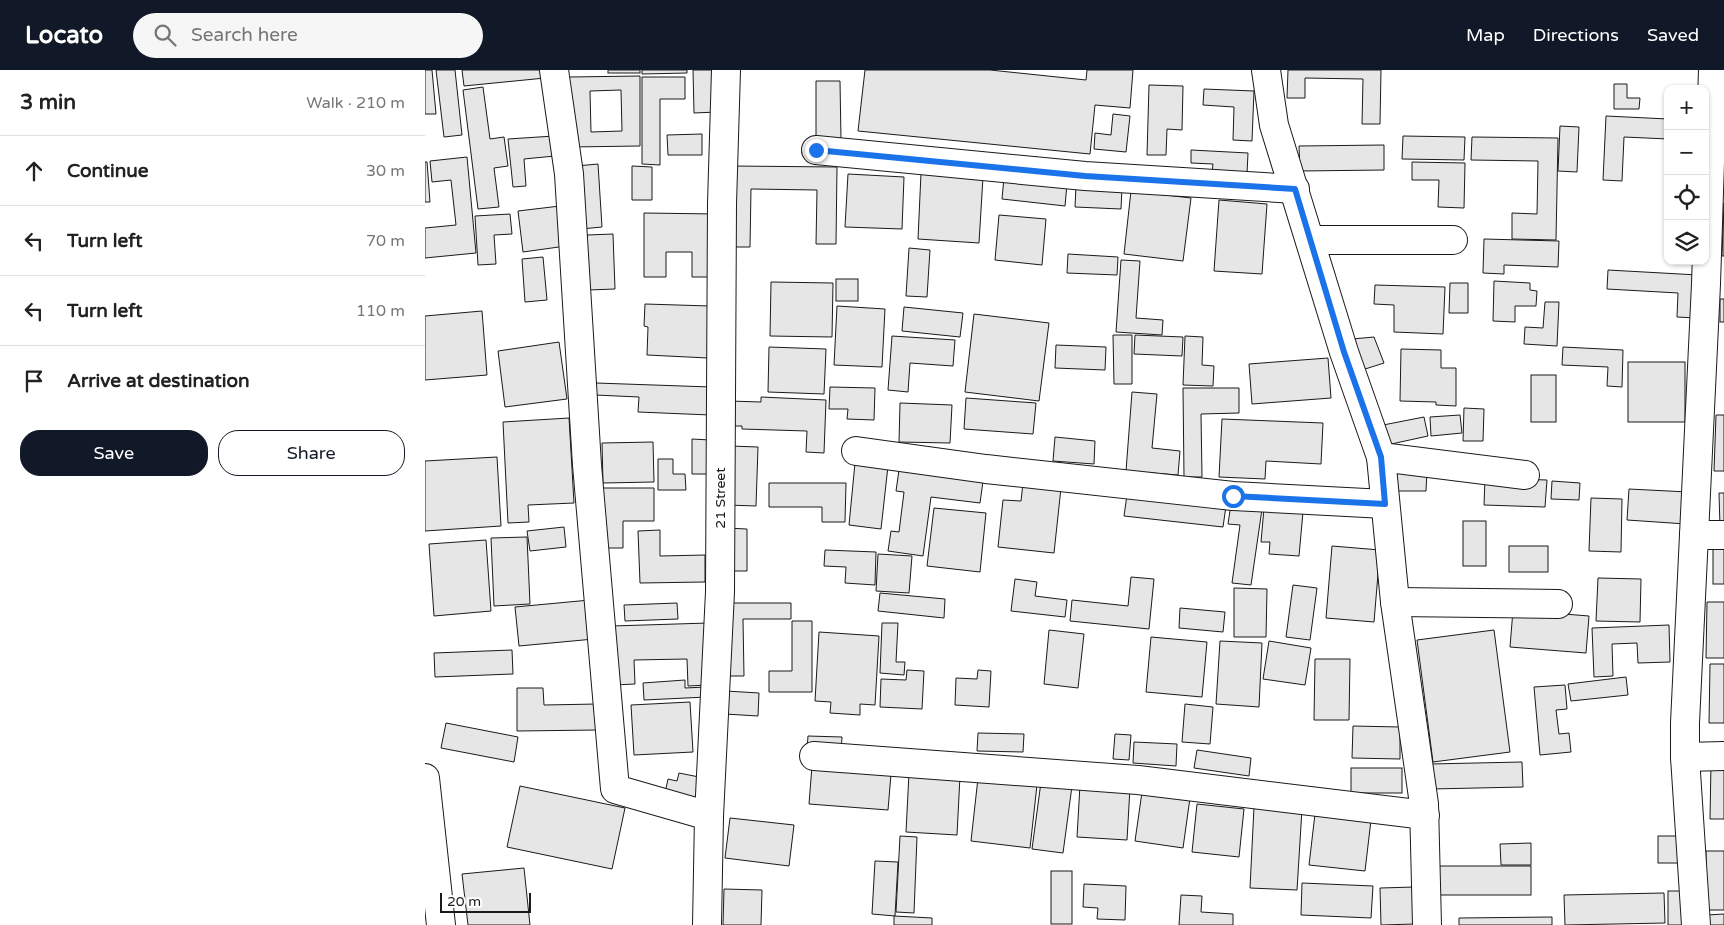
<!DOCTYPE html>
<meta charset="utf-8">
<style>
body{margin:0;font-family:"Varela Round",sans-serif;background:#f6f6f6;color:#222}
.controls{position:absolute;right:15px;top:15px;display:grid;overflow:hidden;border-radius:10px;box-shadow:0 1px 4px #0004}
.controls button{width:45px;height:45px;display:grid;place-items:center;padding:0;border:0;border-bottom:1px solid #e0e0e0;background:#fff;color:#222;font:25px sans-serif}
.scale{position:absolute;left:15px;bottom:12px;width:91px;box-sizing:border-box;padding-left:5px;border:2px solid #1a1a1a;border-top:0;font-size:14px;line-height:18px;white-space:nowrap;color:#1a1a1a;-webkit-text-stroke:4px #fff;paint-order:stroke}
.stop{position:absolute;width:15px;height:15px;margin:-11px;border:4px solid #1a73e8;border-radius:50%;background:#fff}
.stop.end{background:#1a73e8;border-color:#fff;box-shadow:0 1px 5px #0008}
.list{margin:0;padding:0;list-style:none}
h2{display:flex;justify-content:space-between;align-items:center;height:65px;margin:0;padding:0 20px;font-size:21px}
h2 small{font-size:16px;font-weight:400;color:#767676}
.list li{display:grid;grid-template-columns:32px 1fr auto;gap:15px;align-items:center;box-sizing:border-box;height:70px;padding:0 20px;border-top:1px solid #e0e0e0}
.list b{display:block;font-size:19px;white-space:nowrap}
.list em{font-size:16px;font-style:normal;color:#767676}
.actions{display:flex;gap:10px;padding:15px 20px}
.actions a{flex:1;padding:11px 0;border:1px solid #111827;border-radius:20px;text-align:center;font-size:18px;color:#111827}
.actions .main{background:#111827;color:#fff}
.icon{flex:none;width:28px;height:28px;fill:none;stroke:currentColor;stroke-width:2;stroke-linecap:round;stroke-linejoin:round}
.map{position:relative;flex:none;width:1299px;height:855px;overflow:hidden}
header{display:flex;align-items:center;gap:30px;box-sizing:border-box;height:70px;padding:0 25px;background:#111827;color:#fff}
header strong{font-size:24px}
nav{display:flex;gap:28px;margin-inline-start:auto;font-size:18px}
.search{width:350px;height:45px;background:#f6f6f6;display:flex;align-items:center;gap:12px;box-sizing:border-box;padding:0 18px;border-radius:28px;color:#767676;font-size:19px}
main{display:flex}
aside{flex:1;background:#fff}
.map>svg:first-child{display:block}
.building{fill:#e6e6e6;stroke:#1a1a1a;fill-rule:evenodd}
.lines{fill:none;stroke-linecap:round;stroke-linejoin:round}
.minor-casing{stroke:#1a1a1a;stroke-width:30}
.minor{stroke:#fff;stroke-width:28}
.route{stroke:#1a73e8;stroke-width:6}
.labels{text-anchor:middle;stroke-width:4;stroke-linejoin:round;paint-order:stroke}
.street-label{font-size:14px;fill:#1a1a1a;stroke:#fff}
</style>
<header>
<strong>Locato</strong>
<div class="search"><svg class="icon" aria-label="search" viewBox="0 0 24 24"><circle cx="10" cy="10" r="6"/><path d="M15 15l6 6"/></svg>Search here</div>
<nav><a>Map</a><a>Directions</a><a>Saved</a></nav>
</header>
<main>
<aside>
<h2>3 min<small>Walk · 210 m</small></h2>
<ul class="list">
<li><svg class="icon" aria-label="ahead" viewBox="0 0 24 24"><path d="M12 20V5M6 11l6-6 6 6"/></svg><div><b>Continue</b></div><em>30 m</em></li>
<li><svg class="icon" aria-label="left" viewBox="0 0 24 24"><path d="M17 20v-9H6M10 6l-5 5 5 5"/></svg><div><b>Turn left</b></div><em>70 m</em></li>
<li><svg class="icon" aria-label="left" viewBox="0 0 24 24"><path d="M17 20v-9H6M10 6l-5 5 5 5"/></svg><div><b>Turn left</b></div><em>110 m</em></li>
<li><svg class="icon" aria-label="arrive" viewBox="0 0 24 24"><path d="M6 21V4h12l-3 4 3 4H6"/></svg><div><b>Arrive at destination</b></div></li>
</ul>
<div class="actions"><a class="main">Save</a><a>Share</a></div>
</aside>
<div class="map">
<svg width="1299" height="855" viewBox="0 0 1299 855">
<rect width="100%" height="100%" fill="#fff"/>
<g class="building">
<path d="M 0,0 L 7,0 L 11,44 L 0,44 Z"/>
<path d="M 11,0 L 30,0 L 37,65 L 19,67 Z"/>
<path d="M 37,0 L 119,0 L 120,8 L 39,16 Z"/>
<rect x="183" y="0" width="32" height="3"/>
<path d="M 217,0 L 262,0 L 262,3 L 217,4 Z"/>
<path d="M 268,0 L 291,0 L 292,42 L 269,43 Z"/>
<path d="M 440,0 L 565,0 L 661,10 L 662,0 L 708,0 L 705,38 L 670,35 L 665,84 L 433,61 Z"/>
<path d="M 863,0 L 956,0 L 955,54 L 937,54 L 938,9 L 880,8 L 880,28 L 862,28 Z"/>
<path d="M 215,6 L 215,76 L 145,77 L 144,7 ZM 196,20 L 197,61 L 166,62 L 165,21 Z"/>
<path d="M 217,7 L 260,7 L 260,29 L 235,29 L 235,95 L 217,94 Z"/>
<path d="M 391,11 L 415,11 L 416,70 L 391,70 Z"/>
<path d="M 1189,14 L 1202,14 L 1202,28 L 1215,28 L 1214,39 L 1189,39 Z"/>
<path d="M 724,15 L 758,16 L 757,60 L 742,59 L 741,85 L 722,85 Z"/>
<path d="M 58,17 L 65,69 L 79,67 L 83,96 L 69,98 L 74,137 L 53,139 L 38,20 Z"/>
<path d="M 779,19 L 829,21 L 827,71 L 808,70 L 809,37 L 778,35 Z"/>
<path d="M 688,44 L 705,46 L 701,82 L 669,79 L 670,63 L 686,65 Z"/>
<path d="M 1181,46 L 1243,49 L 1243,69 L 1199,67 L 1197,111 L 1178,110 Z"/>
<path d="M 1135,56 L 1154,57 L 1152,102 L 1133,101 Z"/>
<path d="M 277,64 L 277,85 L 243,85 L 242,65 Z"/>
<path d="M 129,66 L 130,86 L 99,89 L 101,116 L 88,117 L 83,69 Z"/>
<path d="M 978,66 L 1040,67 L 1039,90 L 977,89 Z"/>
<path d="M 1047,67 L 1133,68 L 1131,170 L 1087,169 L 1087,143 L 1112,144 L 1113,91 L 1046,90 Z"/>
<path d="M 959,75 L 959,100 L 875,101 L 874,76 Z"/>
<path d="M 766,80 L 823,83 L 822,104 L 787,102 L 788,94 L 766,93 Z"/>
<path d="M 42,87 L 51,183 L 0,188 L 0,158 L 31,155 L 26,110 L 7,112 L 5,91 Z"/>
<path d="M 0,92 L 2,92 L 5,132 L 0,132 Z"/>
<path d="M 987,92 L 1040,93 L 1039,138 L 1013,137 L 1014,110 L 987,110 Z"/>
<path d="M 173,94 L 177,157 L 156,159 L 151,96 Z"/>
<path d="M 207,96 L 227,97 L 227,130 L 207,130 Z"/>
<path d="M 307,96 L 412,97 L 411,174 L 391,174 L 392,120 L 326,119 L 325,177 L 306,177 Z"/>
<path d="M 496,103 L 558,107 L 554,173 L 493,169 Z"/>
<path d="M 423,104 L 479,107 L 477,159 L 420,157 Z"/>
<path d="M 579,107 L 642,114 L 640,136 L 577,129 Z"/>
<path d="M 651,116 L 697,118 L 696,139 L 650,137 Z"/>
<path d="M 706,121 L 766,128 L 758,191 L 699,184 Z"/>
<path d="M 794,130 L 842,134 L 837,204 L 789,201 Z"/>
<path d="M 1299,133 L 1299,186 L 1297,186 Z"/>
<path d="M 135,136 L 141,176 L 98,182 L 93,141 Z"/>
<path d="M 219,143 L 291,144 L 291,207 L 267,207 L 267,182 L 241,182 L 241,207 L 219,207 Z"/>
<path d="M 85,144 L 87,164 L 69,165 L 71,194 L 53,195 L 50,146 Z"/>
<path d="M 574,145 L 621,149 L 617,195 L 570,190 Z"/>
<path d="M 188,164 L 190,219 L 163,220 L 162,165 Z"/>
<path d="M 1059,169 L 1134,171 L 1133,197 L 1079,195 L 1079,204 L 1058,203 Z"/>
<path d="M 484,178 L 505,180 L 502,227 L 481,226 Z"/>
<path d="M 643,184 L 693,187 L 692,205 L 642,203 Z"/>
<path d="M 118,187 L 122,230 L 100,232 L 97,189 Z"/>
<path d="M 696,190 L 715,191 L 711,248 L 738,250 L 737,265 L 691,262 Z"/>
<path d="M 1183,200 L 1273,205 L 1271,248 L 1252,247 L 1253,223 L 1182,219 Z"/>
<rect x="411" y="209" width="22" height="22"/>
<path d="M 1069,211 L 1105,213 L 1105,220 L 1112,221 L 1111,236 L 1090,236 L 1090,252 L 1068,251 Z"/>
<path d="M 346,212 L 408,213 L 407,267 L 345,266 Z"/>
<path d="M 1025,213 L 1043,213 L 1043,243 L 1024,243 Z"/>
<path d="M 950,215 L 1020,217 L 1018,264 L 969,262 L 969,235 L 949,234 Z"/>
<rect x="1295" y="229" width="4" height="23"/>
<path d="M 1120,232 L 1134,232 L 1132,276 L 1099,274 L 1100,257 L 1118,258 Z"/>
<path d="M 220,234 L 285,236 L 283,288 L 222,285 L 223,257 L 219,256 Z"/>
<path d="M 412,236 L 460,239 L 457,297 L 409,295 Z"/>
<path d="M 479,237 L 538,243 L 535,267 L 477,261 Z"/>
<path d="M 57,241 L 62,305 L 0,310 L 0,246 Z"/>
<path d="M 549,244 L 624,253 L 614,331 L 540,322 Z"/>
<path d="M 688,265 L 707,265 L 707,314 L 689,314 Z"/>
<path d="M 710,265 L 758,267 L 757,286 L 709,284 Z"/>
<path d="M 467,266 L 530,270 L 528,296 L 485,293 L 483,322 L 463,320 Z"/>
<path d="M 760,266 L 778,267 L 777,295 L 789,296 L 788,316 L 758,315 Z"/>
<path d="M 949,267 L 959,293 L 937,300 L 927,269 Z"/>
<path d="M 134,272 L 142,329 L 80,337 L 73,281 Z"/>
<path d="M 631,275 L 681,277 L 680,300 L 630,298 Z"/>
<path d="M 344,277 L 401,279 L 399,324 L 343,322 Z"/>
<path d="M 1138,277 L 1198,280 L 1197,317 L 1182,316 L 1183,297 L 1137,295 Z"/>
<path d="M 976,279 L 1016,280 L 1016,298 L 1031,298 L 1031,336 L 1011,335 L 1011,332 L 975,331 Z"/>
<path d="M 903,288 L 906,328 L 827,334 L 824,294 Z"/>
<rect x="1203" y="292" width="57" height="60"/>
<rect x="1106" y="305" width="25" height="47"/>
<path d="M 171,313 L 286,317 L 285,345 L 213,342 L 214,327 L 170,325 Z"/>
<path d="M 405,317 L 450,318 L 449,350 L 422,349 L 423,339 L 404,339 Z"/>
<path d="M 758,318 L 814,318 L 814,343 L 776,344 L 777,407 L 759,407 Z"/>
<path d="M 707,322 L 732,324 L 727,378 L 755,381 L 753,405 L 701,401 Z"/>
<path d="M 336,327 L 401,330 L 399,383 L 381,382 L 382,361 L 317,359 L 317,356 L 303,356 L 304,331 L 336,332 Z"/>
<path d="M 541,328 L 611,333 L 608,364 L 539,359 Z"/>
<path d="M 475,333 L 527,335 L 525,373 L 474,372 Z"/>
<path d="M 1039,338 L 1059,339 L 1058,371 L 1038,371 Z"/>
<path d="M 1035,345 L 1037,363 L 1006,366 L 1005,347 Z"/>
<path d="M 1291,345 L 1299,345 L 1299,401 L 1289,401 Z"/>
<path d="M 999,347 L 1003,366 L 957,376 L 953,356 Z"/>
<path d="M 144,348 L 149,433 L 103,435 L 104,452 L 83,453 L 78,352 Z"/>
<path d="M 797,349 L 898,353 L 896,394 L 841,391 L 840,409 L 794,407 Z"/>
<path d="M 630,367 L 670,371 L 669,394 L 628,391 Z"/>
<path d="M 267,369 L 285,370 L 285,404 L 267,404 Z"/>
<path d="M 228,372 L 229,412 L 178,413 L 177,373 Z"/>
<path d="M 305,376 L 333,377 L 331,436 L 302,435 Z"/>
<path d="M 72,387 L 76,456 L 0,461 L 0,391 Z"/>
<path d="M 233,389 L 248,389 L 248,404 L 260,404 L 261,420 L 233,420 Z"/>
<path d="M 430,393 L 463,396 L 456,459 L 424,455 Z"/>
<path d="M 475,393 L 559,404 L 555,433 L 506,427 L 498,486 L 463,481 L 466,461 L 474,462 L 479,422 L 471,421 Z"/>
<path d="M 971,401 L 1002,401 L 1001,421 L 971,421 Z"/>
<path d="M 1060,408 L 1122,410 L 1120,437 L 1059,435 Z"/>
<path d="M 1127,411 L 1155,413 L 1154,430 L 1126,429 Z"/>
<path d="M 344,413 L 421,413 L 420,452 L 397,452 L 397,437 L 344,437 Z"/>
<path d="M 598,413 L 636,418 L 629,483 L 573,477 L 578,430 L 596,431 Z"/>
<path d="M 177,418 L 229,418 L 229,451 L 198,451 L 198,478 L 177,478 Z"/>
<path d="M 1204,419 L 1263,422 L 1261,454 L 1202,450 Z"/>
<path d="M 1294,423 L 1299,423 L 1299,457 L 1295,457 Z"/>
<path d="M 702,425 L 801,436 L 798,457 L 699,446 Z"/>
<path d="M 1166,428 L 1197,429 L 1196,482 L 1164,481 Z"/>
<path d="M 806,434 L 837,439 L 826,515 L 807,513 L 815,455 L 803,454 Z"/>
<path d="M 509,438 L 561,443 L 555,502 L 502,496 Z"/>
<path d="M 839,438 L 878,442 L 874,486 L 844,484 L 845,472 L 836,472 Z"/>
<rect x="1038" y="451" width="23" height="45"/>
<path d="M 139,457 L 141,477 L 105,481 L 102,461 Z"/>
<path d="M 300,458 L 322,459 L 322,501 L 300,501 Z"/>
<path d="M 235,460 L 235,486 L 280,485 L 280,512 L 215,513 L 213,461 Z"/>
<path d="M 102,467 L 105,534 L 69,536 L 66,468 Z"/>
<path d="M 61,470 L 66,541 L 9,546 L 4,474 Z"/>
<path d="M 907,476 L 955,480 L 949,552 L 901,548 Z"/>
<rect x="1084" y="476" width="39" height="26"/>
<rect x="1288" y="477" width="11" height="37"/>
<path d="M 400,480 L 451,482 L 450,515 L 420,513 L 421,497 L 399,496 Z"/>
<path d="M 453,484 L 487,486 L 484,523 L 451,521 Z"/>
<path d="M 706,507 L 729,509 L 724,559 L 645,551 L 647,530 L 703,536 Z"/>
<path d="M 1173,508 L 1216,509 L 1215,552 L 1171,551 Z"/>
<path d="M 590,509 L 612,512 L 610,526 L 642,530 L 640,547 L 586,541 Z"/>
<path d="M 868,515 L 892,518 L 885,570 L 861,567 Z"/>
<path d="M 809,518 L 842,519 L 841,567 L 809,567 Z"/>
<path d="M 455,523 L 520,529 L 519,548 L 453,541 Z"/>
<path d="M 165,530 L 169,569 L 94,576 L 90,537 Z"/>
<path d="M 1282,532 L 1299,532 L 1299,588 L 1281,588 Z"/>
<path d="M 252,533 L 253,549 L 200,551 L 199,535 Z"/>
<path d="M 301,533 L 366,533 L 366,549 L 318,549 L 319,606 L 301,606 Z"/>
<path d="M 755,538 L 800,542 L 798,562 L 754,558 Z"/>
<path d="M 1088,540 L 1164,546 L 1161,583 L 1085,577 Z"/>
<path d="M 367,551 L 387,551 L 387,622 L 344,622 L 344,601 L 367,601 Z"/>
<path d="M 283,553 L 284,615 L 263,616 L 262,589 L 209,590 L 210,614 L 189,615 L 187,556 Z"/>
<path d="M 457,553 L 473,553 L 471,592 L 480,592 L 479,605 L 455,603 Z"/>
<path d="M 1244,555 L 1245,592 L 1213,593 L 1212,573 L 1187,574 L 1188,606 L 1169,607 L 1167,558 Z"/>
<path d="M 624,560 L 659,564 L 653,618 L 619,614 Z"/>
<path d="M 1069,560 L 1085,682 L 1008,692 L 992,570 Z"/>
<path d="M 394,562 L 454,566 L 450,635 L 435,634 L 435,645 L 405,643 L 406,632 L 390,631 Z"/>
<path d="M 726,567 L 782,572 L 777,627 L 721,622 Z"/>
<path d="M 795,571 L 837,573 L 834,637 L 791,634 Z"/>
<path d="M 844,571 L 886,578 L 880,615 L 838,609 Z"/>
<path d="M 87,580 L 88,604 L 10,607 L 9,583 Z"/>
<path d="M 890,589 L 925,589 L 924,650 L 889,650 Z"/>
<path d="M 1285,594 L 1299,594 L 1299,653 L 1284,653 Z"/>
<path d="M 482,600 L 499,601 L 497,639 L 455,637 L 456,609 L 481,610 Z"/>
<path d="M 553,600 L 566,601 L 564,637 L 530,635 L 531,608 L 552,609 Z"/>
<path d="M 1201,607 L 1203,625 L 1146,631 L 1143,614 Z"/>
<path d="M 260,610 L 260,618 L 281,617 L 282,627 L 219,630 L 218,613 Z"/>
<path d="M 1140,615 L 1142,639 L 1131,640 L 1134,664 L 1144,663 L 1146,682 L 1115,685 L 1109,617 Z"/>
<path d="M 92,618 L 118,618 L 119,635 L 172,634 L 172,660 L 92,661 Z"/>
<path d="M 301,621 L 334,623 L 333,646 L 300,644 Z"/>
<path d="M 265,632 L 268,682 L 209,685 L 206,635 Z"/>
<path d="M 760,634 L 788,637 L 785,674 L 757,672 Z"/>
<path d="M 21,653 L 93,667 L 89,692 L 16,678 Z"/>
<path d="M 928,656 L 975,657 L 975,689 L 927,688 Z"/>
<path d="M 553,663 L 599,664 L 598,682 L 552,681 Z"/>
<path d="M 690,664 L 706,665 L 704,690 L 688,689 Z"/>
<path d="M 383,666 L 417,667 L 416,682 L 382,680 Z"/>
<path d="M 709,672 L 752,674 L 751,696 L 708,693 Z"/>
<path d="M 772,680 L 826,688 L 824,706 L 769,698 Z"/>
<path d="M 1097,692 L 1098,717 L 1006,719 L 1005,694 Z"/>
<path d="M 1286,693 L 1299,693 L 1299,749 L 1285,749 Z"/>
<path d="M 387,696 L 466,704 L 463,740 L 384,734 Z"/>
<rect x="926" y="698" width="51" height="25"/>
<path d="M 254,703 L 279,708 L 275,730 L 240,723 L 243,709 L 252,711 Z"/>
<path d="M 484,703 L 535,706 L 532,765 L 481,762 Z"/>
<path d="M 553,708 L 612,715 L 605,778 L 546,771 Z"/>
<path d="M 616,712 L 647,716 L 638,783 L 607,779 Z"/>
<path d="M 655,715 L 705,718 L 702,770 L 652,767 Z"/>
<path d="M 95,716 L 200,738 L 187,799 L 82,777 Z"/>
<path d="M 717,722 L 765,728 L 758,778 L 710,771 Z"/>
<path d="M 772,734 L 819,739 L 814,787 L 767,782 Z"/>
<path d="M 829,737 L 877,739 L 872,820 L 825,818 Z"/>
<path d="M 890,744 L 946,750 L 940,801 L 884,795 Z"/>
<path d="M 305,748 L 369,755 L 364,796 L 300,788 Z"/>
<path d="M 475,766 L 492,767 L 489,843 L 471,842 Z"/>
<rect x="1233" y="766" width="25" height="27"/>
<path d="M 1106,773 L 1106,795 L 1076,795 L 1075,774 Z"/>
<rect x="1281" y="781" width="18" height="59"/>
<path d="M 450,791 L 473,792 L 470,846 L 447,844 Z"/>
<rect x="1012" y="796" width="94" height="29"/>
<path d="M 99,798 L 105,855 L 43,855 L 37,804 Z"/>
<rect x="626" y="801" width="21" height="53"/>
<path d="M 877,813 L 948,816 L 946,848 L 876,845 Z"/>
<path d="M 659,814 L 701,816 L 700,850 L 672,849 L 673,838 L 658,837 Z"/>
<path d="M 990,817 L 990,854 L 956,855 L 955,818 Z"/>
<path d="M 299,819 L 337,820 L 336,855 L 298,855 Z"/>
<rect x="1243" y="821" width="22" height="34"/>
<path d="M 1239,823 L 1240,853 L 1140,855 L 1139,825 Z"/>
<path d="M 756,825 L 777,826 L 776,842 L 808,844 L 808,855 L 754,855 Z"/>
<path d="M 1299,844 L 1299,855 L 1283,855 L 1282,845 Z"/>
<path d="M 469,846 L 507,848 L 507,855 L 469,855 Z"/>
<path d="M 1127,847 L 1127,855 L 1034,855 L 1034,848 Z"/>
</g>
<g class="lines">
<defs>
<g id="minor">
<path d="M 129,0 L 144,104 L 162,395 L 190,719 L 284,746"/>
<path d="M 841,0 L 849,55 L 919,282 L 956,387 L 970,532 L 999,734 L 1002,855"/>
<path d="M 391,80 L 660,106 L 870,119"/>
<path d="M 885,170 L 1028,170"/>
<path d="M 431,381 L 561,399 L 808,426 L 960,434"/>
<path d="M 956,387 L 1100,405"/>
<path d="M 1269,465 L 1299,465"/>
<path d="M 970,532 L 1133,534"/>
<path d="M 389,686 L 713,710 L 1000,745"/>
<path d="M 1260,687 L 1299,686"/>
<path d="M 0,708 L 16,855"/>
<path d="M 282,855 L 284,746 L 295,522 L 297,134 L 301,0"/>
<path d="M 1271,855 L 1260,687 L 1260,653 L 1281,214 L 1288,0"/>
</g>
</defs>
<use href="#minor" class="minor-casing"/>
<use href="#minor" class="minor"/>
</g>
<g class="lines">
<path class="route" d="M 391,80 L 660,106 L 870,119 L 919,282 L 956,387 L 960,434 L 808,426"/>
</g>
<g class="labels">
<g class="street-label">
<text transform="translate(295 428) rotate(-90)" y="5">21 Street</text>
</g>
</g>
</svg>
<div class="controls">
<button>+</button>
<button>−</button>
<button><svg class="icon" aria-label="locate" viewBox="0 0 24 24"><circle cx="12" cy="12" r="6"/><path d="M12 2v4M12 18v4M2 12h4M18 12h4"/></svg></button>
<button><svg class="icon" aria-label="layers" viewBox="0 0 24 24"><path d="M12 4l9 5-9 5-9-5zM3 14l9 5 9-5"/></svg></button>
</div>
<div class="scale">20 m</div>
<div class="stop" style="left:808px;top:426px"></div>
<div class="stop end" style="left:391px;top:80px"></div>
</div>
</main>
